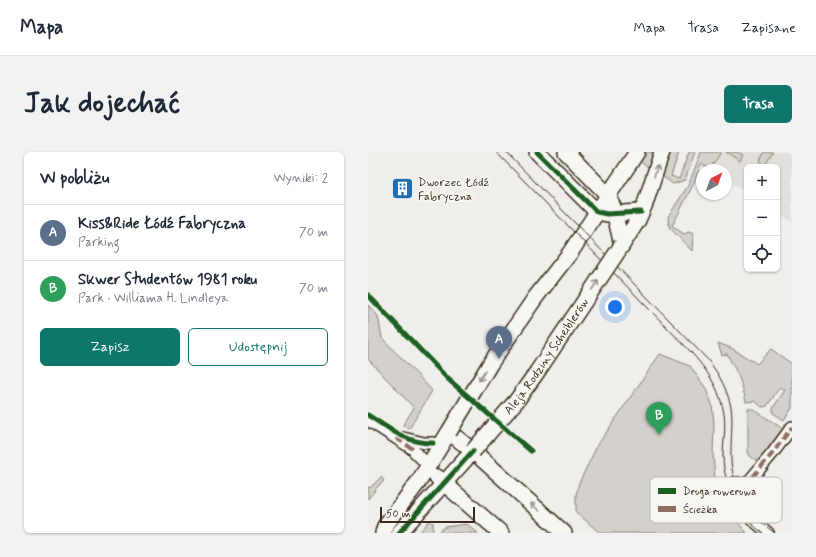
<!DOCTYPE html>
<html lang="pl">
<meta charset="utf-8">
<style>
body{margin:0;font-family:Mynerve,sans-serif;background:#f2f2f3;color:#1f2937}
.controls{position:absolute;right:12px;top:12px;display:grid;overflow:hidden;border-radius:6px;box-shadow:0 1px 3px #0004}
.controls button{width:36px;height:36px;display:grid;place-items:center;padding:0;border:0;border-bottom:1px solid #e0e1e3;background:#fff;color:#1f2937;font:20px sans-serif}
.compass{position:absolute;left:328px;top:12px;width:36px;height:36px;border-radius:50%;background:#fff;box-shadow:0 1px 3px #0004;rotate:41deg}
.scale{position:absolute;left:12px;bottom:10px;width:95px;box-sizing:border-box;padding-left:4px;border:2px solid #3b2a1e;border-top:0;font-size:11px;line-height:14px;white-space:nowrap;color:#3b2a1e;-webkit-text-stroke:3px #f6f6f2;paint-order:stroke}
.you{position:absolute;left:247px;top:155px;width:14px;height:14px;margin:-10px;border:3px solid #fff;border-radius:50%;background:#1a73e8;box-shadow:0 0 0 6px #1a73e833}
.badge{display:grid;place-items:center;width:26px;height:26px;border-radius:50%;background:#0f766e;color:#fff;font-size:13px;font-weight:700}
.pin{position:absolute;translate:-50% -33px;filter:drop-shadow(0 1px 2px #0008)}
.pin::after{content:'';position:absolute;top:21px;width:14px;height:12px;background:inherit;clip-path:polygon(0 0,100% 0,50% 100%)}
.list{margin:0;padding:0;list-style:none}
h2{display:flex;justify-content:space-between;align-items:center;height:52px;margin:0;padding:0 16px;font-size:17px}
h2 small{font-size:13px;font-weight:400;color:#747a83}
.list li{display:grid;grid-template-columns:26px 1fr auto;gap:12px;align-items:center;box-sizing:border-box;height:56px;padding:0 16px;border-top:1px solid #e0e1e3}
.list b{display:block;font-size:15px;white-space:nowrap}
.list p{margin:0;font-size:13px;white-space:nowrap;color:#747a83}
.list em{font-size:13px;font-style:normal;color:#747a83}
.actions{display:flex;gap:8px;padding:12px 16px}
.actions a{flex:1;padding:9px 0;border:1px solid #0f766e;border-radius:6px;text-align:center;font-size:14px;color:#0f766e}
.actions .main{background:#0f766e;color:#fff}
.icon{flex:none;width:22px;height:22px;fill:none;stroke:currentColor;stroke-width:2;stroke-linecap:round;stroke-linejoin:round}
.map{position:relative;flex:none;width:424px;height:381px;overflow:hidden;border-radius:6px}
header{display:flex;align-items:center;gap:24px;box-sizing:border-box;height:56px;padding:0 20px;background:#fff;border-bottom:1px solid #e0e1e3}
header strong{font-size:19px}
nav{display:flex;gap:22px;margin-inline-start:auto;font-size:14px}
.intro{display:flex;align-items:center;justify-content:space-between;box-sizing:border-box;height:96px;padding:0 24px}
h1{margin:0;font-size:28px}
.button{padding:10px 18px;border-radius:6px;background:#0f766e;color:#fff;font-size:14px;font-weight:700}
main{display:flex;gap:24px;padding:0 24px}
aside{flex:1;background:#fff;border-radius:6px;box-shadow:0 1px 3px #0004}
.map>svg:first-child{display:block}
.built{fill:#e2dfdb}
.green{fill:#d4d1cc;stroke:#887e75}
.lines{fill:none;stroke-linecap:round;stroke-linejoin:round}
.street-casing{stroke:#3b2a1e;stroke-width:14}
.secondary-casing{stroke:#3b2a1e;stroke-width:18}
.street{stroke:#f6f6f2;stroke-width:11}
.secondary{stroke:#f6f6f2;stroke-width:15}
.tram{stroke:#3b2a1e;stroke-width:1}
.street-bridge-casing{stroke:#3b2a1e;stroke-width:14;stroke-linecap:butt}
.secondary-bridge-casing{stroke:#3b2a1e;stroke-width:18;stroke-linecap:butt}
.street-bridge{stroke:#f6f6f2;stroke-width:11}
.secondary-bridge{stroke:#f6f6f2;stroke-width:15}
.quiet{stroke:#8d6e63;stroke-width:4;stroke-dasharray:8 4;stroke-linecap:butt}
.cycleway-casing{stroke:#f6f6f2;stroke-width:8}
.cycleway{stroke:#1b5e20;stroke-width:5}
.oneway{stroke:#989088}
.labels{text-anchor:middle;stroke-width:4;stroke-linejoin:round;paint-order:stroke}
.poi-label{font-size:12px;fill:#3b2a1e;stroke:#f6f6f2;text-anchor:start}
.street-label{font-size:12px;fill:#3b2a1e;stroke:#f6f6f2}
.key{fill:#f6f6f2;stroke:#beb9b2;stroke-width:1}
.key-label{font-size:11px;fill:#3b2a1e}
</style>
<header>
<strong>Mapa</strong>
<nav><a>Mapa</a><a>Trasa</a><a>Zapisane</a></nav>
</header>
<div class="intro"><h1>Jak dojechać</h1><a class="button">Trasa</a></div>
<main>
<aside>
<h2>W pobliżu<small>Wyniki: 2</small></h2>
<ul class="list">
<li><span class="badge" style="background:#5c6f8a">A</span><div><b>Kiss&amp;Ride Łódź Fabryczna</b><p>Parking</p></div><em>70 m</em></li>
<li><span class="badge" style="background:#2e9e5b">B</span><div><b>Skwer Studentów 1981 roku</b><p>Park · Williama H. Lindleya</p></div><em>70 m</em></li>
</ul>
<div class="actions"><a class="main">Zapisz</a><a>Udostępnij</a></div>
</aside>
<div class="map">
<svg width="424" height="381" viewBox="0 0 424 381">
<rect width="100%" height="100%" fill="#efeeea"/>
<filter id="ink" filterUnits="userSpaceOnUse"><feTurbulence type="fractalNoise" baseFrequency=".025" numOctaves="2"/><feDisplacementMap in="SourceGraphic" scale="8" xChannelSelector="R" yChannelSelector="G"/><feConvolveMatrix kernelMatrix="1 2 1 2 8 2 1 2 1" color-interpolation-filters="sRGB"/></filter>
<g filter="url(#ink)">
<path class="built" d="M 333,0 L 424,0 L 424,70 L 409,60 L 409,15 L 379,15 L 379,41 L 358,28 L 358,18 L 343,18 L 330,9 Z"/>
<g class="green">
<path d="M 277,0 L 287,0 L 282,16 L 271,9 Z"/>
<path d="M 302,0 L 311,0 L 303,24 L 311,27 L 321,0 L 327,0 L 317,28 L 305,32 L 294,24 Z"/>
<path d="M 333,0 L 353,0 L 342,17 L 333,12 L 324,35 L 304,74 L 316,82 L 321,80 L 325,82 L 324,99 L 301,75 L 300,65 L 321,32 Z"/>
<path d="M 358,0 L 370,0 L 375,3 L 372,9 Z"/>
<path d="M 396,0 L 405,0 L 397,13 L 392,9 Z"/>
<path d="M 0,153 L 10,164 L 14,186 L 58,232 L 64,239 L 41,277 L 35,273 L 46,256 L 0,207 Z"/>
<path d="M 350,191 L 365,197 L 389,212 L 403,197 L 424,212 L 424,256 L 416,268 L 405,261 L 405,256 L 417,238 L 412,235 L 399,254 L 394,255 L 387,249 L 378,250 C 374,230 369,220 359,202 L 354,203 Z"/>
<path d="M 292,202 L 322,214 L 337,235 L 344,252 L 346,271 L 345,302 L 347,327 L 346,351 L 350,357 L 357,363 L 367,367 L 379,381 L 232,381 L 208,360 L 208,343 L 211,331 L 229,294 Z"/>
<path d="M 380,257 L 385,257 L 415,277 L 406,291 L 390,310 L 382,304 L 380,300 Z"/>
<path d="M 13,325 L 16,329 L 11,333 L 0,347 L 0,335 L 2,336 Z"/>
<path d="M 61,369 L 65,371 L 65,379 L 64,381 L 51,381 Z"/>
<path d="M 99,372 L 110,381 L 70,381 L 77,375 Z"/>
</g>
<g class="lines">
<defs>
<g id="street">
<path d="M 0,268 L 39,293"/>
<path d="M 35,286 L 56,291 L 65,291"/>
<path d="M 39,292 L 56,309"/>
<circle cx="368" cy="343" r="12"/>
<path d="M 377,334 L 404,302 L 424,275"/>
<path d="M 374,353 L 384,367 L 400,381"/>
</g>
<g id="secondary">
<path d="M 169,0 L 229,60 L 239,62 L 273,60"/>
<path d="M 198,0 L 240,43 L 245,55 L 254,93"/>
<path d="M 254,93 L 270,68 L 277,52 L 294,0"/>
<path d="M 167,146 L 202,101 L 269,0"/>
<path d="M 69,325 L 133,381"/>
<path d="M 15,381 L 17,374 L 51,329 L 81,280 L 105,299 L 196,381"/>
<path d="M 31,381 L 105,299"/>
</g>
</defs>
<use href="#street" class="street-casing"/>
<use href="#secondary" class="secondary-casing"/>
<use href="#street" class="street"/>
<use href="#secondary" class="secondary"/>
<g class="tram">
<path d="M 128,0 L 322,199 C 338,217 350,233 355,257 C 359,273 355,289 355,305 C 356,334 371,365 395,381"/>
<path d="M 138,0 L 340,208 C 351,222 359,237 363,255 C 365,269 363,283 363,298 C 361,331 379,362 407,381"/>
</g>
<defs>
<path id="street-bridge" d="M 39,293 L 45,297"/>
<g id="secondary-bridge">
<path d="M 81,280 L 122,212 L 167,146"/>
<path id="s1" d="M 105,299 L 149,248 L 169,220 L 254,93"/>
</g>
</defs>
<use href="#street-bridge" class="street-bridge-casing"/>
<use href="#secondary-bridge" class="secondary-bridge-casing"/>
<use href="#street-bridge" class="street-bridge"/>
<use href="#secondary-bridge" class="secondary-bridge"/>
<g class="quiet">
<path d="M 28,286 L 45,297"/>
<path d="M 377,334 L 404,302 L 424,275"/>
</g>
<defs>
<g id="cycleway">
<path d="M 169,0 L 229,60 L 239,62 L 273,60"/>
<path d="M 0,143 L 80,227 L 163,299"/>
<path d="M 0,263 C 20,276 40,292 65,291"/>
<circle cx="368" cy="343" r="12"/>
<path d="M 31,381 L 105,299"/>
</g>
</defs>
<use href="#cycleway" class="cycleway-casing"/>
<use href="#cycleway" class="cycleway"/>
</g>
<defs><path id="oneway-shaft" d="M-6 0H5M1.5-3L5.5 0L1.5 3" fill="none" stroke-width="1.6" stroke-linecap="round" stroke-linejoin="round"/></defs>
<g class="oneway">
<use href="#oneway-shaft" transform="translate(288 19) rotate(-72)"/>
<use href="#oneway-shaft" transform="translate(227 133) rotate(-56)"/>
<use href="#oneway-shaft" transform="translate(114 224) rotate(122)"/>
<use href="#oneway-shaft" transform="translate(167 355) rotate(-138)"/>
</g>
</g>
<defs>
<symbol id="building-square" viewBox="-11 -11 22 22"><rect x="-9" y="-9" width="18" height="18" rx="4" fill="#1f6fb2" stroke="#f6f6f2"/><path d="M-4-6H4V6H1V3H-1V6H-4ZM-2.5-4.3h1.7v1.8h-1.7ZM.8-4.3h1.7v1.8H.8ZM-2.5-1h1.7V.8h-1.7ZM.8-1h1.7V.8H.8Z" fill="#fff"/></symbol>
</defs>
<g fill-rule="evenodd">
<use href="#building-square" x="22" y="24" width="25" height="25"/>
</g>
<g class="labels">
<g class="poi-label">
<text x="50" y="34">Dworzec Łódź<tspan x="50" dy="14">Fabryczna</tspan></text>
</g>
<g class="street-label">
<text dy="4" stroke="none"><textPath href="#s1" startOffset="120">Aleja Rodziny Scheiblerów</textPath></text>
</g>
</g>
<rect x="282" y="325" width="132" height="46" rx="6" class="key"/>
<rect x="290" y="336" width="18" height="6" fill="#1b5e20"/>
<rect x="290" y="354" width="18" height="6" fill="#8d6e63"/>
<g class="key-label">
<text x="315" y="343">Droga rowerowa</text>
<text x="315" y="361">Ścieżka</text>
</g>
</svg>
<div class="controls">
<button>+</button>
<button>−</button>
<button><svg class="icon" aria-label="locate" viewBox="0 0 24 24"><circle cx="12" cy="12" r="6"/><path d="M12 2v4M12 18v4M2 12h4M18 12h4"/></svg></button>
</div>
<svg class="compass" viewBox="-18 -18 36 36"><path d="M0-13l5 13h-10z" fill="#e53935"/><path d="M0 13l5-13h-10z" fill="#747a83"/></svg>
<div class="scale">50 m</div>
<div class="you"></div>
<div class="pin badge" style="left:131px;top:207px;background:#5c6f8a">A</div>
<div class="pin badge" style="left:291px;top:283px;background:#2e9e5b">B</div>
</div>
</main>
